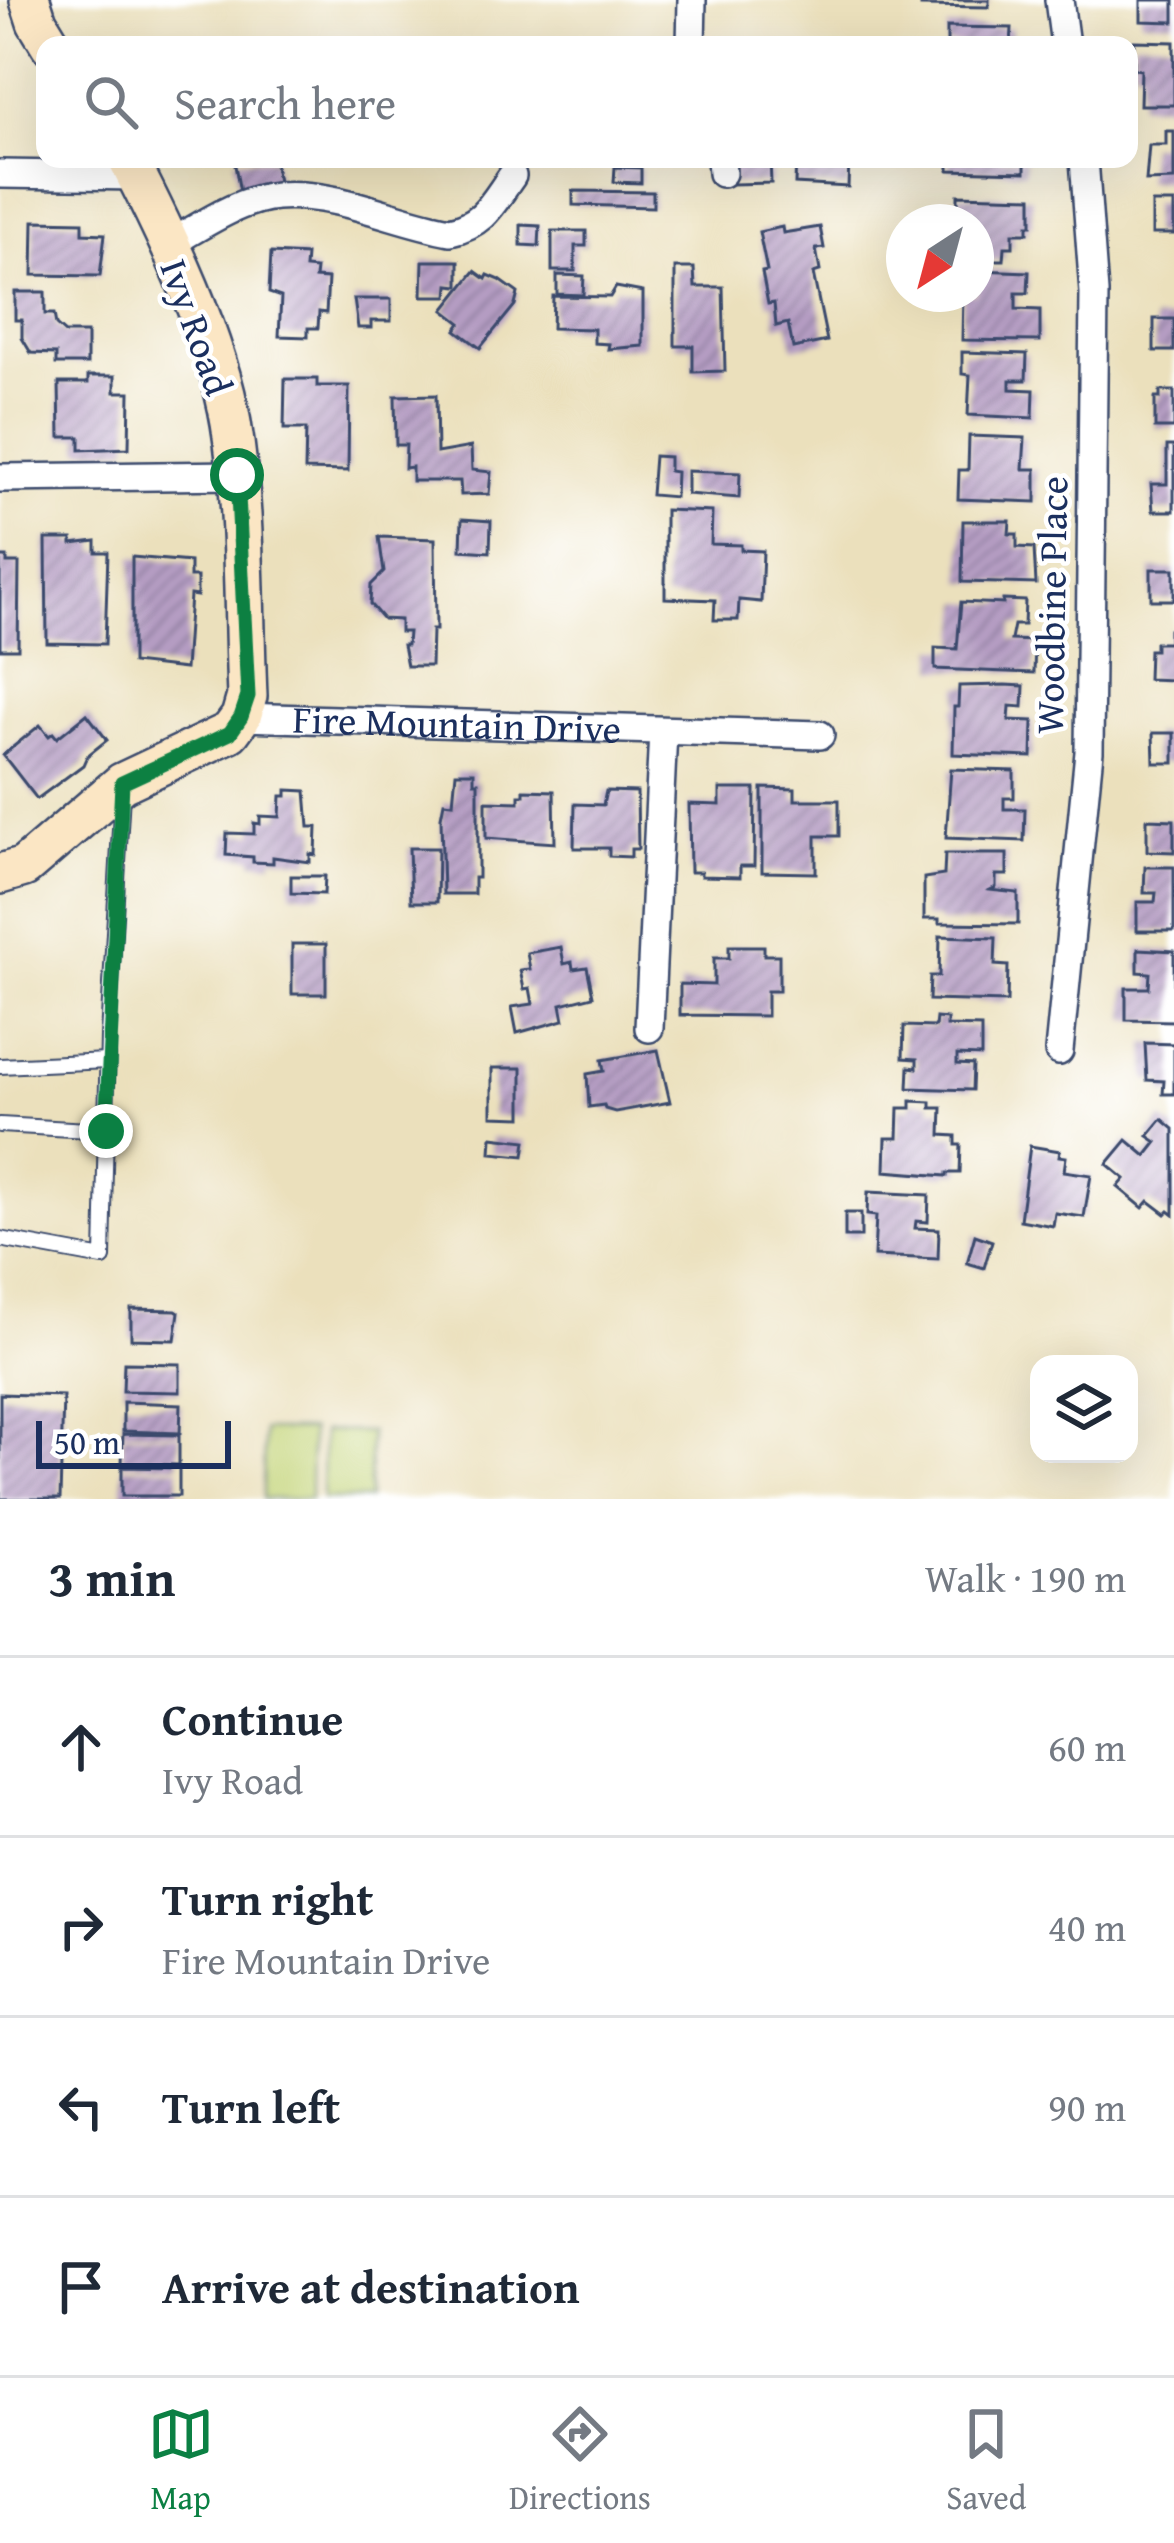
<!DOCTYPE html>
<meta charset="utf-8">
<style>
body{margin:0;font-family:"Gentium Book Plus",serif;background:#f6f6f7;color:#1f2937}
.controls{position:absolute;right:36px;bottom:36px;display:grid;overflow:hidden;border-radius:24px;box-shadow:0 12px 48px #0002}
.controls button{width:108px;height:108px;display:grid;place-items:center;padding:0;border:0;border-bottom:3px solid #e0e1e3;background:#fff;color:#1f2937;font:60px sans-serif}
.compass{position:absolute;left:886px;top:204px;width:108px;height:108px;border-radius:50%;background:#fff;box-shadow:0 12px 48px #0002;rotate:216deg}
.scale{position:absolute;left:36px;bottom:30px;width:195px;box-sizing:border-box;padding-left:12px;border:6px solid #1b2f5e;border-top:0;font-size:33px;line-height:42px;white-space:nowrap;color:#1b2f5e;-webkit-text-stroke:9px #fff;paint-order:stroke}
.stop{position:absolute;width:36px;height:36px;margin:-27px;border:9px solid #0b8043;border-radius:50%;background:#fff}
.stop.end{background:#0b8043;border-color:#fff;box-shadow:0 3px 12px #0008}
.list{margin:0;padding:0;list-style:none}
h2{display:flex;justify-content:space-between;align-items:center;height:156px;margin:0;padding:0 48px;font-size:51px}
h2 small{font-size:39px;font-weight:400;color:#747a83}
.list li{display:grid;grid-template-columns:78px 1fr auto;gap:36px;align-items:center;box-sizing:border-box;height:180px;padding:0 48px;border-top:3px solid #e0e1e3}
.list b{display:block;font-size:45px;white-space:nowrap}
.list p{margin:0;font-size:39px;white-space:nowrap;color:#747a83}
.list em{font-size:39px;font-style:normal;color:#747a83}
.icon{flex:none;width:66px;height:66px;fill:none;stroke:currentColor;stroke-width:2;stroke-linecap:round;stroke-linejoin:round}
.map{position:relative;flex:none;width:1174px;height:1499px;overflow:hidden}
.search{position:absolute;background:#fff;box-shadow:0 12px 48px #0002;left:36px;right:36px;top:36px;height:132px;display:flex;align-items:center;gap:30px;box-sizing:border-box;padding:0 42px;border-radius:24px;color:#747a83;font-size:45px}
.sheet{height:876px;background:#fff}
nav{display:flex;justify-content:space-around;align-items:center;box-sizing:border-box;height:168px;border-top:3px solid #e0e1e3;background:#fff;font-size:33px;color:#747a83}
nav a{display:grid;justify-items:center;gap:6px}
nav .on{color:#0b8043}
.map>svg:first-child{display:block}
.grass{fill:#c3d477;stroke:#6f826a;stroke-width:3}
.building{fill:url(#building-hatch)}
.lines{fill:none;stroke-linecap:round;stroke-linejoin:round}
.lane-casing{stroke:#3a4a6c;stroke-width:18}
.street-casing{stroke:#3a4a6c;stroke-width:32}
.secondary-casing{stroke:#3a4a6c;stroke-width:44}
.lane{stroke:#fff;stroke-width:14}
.street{stroke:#fff;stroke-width:27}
.secondary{stroke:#fbe6c4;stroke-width:39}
.route{stroke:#0b8043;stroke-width:15}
.labels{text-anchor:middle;stroke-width:9;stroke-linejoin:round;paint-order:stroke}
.street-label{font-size:39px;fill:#1b2f5e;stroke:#fff}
</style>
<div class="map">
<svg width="1174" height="1499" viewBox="0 0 1174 1499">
<defs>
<pattern id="building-hatch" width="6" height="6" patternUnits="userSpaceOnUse" patternTransform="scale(3)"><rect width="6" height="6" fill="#b59dc3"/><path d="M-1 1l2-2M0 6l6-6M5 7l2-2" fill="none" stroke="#9280a2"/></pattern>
</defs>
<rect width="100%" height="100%" fill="#fff"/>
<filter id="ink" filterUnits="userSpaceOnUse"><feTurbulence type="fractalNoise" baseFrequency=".00833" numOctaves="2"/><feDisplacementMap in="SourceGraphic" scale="24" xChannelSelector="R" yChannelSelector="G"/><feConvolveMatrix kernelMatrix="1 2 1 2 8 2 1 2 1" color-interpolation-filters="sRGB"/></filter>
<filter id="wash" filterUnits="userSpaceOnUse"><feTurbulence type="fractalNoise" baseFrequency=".004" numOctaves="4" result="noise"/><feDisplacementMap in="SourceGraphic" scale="48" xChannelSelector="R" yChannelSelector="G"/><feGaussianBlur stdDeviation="2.7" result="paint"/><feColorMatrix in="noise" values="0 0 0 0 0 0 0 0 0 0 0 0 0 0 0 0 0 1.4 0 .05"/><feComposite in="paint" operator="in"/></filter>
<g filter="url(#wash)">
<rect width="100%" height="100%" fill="#ebe0bc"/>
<g class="grass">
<path d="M 264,1430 L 311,1430 L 310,1499 L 263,1499 Z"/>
<path d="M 323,1431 L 370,1432 L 369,1499 L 322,1499 Z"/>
</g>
<g id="blocks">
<g class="building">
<path d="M 921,0 L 989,0 L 989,7 L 921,6 Z"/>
<path d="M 1141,0 L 1174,0 L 1174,22 L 1141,21 Z"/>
<path d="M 947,27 L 1012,28 L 1011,45 L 947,45 Z"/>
<path d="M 1134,41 L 1174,42 L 1174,105 L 1140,105 L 1141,70 L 1134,69 Z"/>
<path d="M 1166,131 L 1174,131 L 1174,180 L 1146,181 L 1149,145 L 1166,145 Z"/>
<path d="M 274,159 L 278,182 L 240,192 L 234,160 Z"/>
<path d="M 732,159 L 770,159 L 771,183 L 733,184 Z"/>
<path d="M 796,159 L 849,159 L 848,187 L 795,184 Z"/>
<path d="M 949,159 L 1025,159 L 1025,172 L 949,170 Z"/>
<path d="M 615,167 L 641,168 L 641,183 L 614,182 Z"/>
<path d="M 573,191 L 653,192 L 653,207 L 573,205 Z"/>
<path d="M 958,195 L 1032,197 L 1032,225 L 1028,225 L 1028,233 L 1013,233 L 1013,247 L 1005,247 L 1004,260 L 976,260 L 976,222 L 958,222 Z"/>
<rect x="1152" y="203" width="22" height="31"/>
<path d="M 34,221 L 83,222 L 83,233 L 105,234 L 100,276 L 33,275 Z"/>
<path d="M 521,225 L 540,226 L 539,246 L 521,245 Z"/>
<path d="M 782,227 L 783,233 L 820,227 L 824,248 L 816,249 L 820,271 L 813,273 L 827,341 L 793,348 L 788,323 L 776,326 L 774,303 L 768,304 L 762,272 L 767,271 L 759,232 Z"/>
<path d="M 552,231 L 586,231 L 586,246 L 575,246 L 575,271 L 552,271 Z"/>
<path d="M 271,253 L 306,255 L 305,268 L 316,269 L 315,278 L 328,279 L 326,313 L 319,312 L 318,328 L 308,328 L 308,337 L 279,336 L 281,297 L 269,293 Z"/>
<path d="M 423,261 L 459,261 L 459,286 L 449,285 L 448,296 L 422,296 Z"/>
<path d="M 675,268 L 694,268 L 695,287 L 723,287 L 725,371 L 693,372 L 693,346 L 675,346 Z"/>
<path d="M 976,270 L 1029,272 L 1028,293 L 1016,293 L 1016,309 L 1040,310 L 1040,341 L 962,340 L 963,294 L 976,294 Z"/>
<path d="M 475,271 L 486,279 L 488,275 L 500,280 L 518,293 L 515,305 L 480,348 L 456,330 L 461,323 L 444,310 Z"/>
<path d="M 557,275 L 584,276 L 583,295 L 557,294 Z"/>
<path d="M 616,287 L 643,292 L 643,346 L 608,349 L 609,344 L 594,343 L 594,329 L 552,328 L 553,296 L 610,297 Z"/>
<path d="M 15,292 L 45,292 L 45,314 L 54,314 L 56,325 L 65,333 L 87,333 L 87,364 L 56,364 L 56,354 L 31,353 L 22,338 L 22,320 L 15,320 Z"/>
<path d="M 354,299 L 391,299 L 391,321 L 371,321 L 371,328 L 358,328 Z"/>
<rect x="1154" y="319" width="20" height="32"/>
<path d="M 962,352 L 1027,354 L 1026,380 L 1010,380 L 1010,389 L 1034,390 L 1033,418 L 968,415 L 970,375 L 962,374 Z"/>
<path d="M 88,376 L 115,376 L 115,392 L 130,392 L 129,448 L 80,450 L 80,437 L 60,437 L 59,383 L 88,383 Z"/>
<path d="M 285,379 L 317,379 L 317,386 L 349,386 L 348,471 L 305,470 L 306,429 L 284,429 Z"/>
<path d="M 1160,391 L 1174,391 L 1174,428 L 1155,428 L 1155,398 L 1160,398 Z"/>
<path d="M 436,395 L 437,453 L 471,447 L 472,470 L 491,472 L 489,494 L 461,495 L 460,481 L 412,481 L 412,467 L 405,468 L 406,445 L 396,445 L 395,396 Z"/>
<path d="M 969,436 L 1025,438 L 1023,469 L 1036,469 L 1036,502 L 958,499 L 959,470 L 968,470 Z"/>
<path d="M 1167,446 L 1174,446 L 1174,511 L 1153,511 L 1151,484 L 1167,484 Z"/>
<path d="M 654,456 L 669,457 L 669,471 L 676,472 L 675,497 L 651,495 Z"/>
<path d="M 687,471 L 740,473 L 739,498 L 687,494 Z"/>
<path d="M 665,510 L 712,512 L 711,544 L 741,545 L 741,550 L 763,551 L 761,602 L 739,600 L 738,620 L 714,620 L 715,600 L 665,598 Z"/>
<path d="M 462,519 L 491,521 L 490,552 L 461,550 Z"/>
<path d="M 963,521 L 1010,521 L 1009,534 L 1017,534 L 1017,547 L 1034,548 L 1036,584 L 962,582 Z"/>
<path d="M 379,537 L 435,539 L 436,630 L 432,630 L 431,666 L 407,666 L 403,645 L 407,645 L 408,632 L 400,632 L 400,620 L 383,619 L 370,604 L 371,585 L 384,572 Z"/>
<path d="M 46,539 L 72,539 L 72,544 L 96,541 L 96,552 L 108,552 L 105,644 L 47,643 Z"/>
<path d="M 0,557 L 7,557 L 7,563 L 19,563 L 18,649 L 0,649 Z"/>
<path d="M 132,557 L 190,562 L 190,577 L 197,577 L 197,596 L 190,595 L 185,669 L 132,663 Z"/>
<rect x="1151" y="569" width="23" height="31"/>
<path d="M 1003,600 L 1025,601 L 1024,625 L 1014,625 L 1011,640 L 1035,641 L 1034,673 L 935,669 L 935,648 L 957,649 L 961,602 L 1003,604 Z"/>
<path d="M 1169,630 L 1174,630 L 1173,680 L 1148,679 L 1149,650 L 1155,650 L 1155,643 L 1169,643 Z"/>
<path d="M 1005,685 L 1024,686 L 1023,707 L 1010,706 L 1009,720 L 1033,721 L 1032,757 L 953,754 L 954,707 L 958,707 L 959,686 Z"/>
<path d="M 87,714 L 107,740 L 87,756 L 83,765 L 37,799 L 3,755 L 40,725 L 49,736 L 53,733 L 57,738 Z"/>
<path d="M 1153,733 L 1174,733 L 1174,763 L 1154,763 Z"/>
<path d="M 951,769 L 1014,771 L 1014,798 L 1004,798 L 1004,809 L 1025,809 L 1024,841 L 946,838 Z"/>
<path d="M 456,772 L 474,772 L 474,782 L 478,782 L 478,878 L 474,878 L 474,894 L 443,894 L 441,817 L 444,802 L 453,803 Z"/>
<path d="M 762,788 L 795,789 L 795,800 L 839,800 L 839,836 L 816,836 L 816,873 L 762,872 Z"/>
<path d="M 720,789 L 755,789 L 754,866 L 740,866 L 740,877 L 701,876 L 701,872 L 690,872 L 689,804 L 720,805 Z"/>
<path d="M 287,790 L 306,791 L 309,827 L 317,827 L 316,855 L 310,854 L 310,862 L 273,857 L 273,863 L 253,862 L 253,857 L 226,855 L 227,833 L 254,834 L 254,823 L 260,824 L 260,816 L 280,817 L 281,796 L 287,796 Z"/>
<path d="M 524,790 L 554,791 L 555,843 L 486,838 L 486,801 L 519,802 L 519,795 L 524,795 Z"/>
<path d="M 606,791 L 637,792 L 638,849 L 631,849 L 631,857 L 609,856 L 609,848 L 574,848 L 575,804 L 603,805 Z"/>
<path d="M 1147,819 L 1174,820 L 1174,852 L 1147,851 Z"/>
<path d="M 409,848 L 438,848 L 437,902 L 411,902 Z"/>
<path d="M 945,854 L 1007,854 L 1007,875 L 996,875 L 996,887 L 990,890 L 1018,893 L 1018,924 L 939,923 L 939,919 L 924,919 L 924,878 L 944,875 Z"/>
<path d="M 1145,867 L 1174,867 L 1174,931 L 1137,931 L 1137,902 L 1155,902 L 1156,893 L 1144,893 Z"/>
<path d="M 291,876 L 325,876 L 324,894 L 291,893 Z"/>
<path d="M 940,936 L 996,938 L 995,965 L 1008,966 L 1007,1002 L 929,1000 L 930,976 L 939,976 Z"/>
<rect x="292" y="944" width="34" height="50"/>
<path d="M 729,946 L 764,946 L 764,955 L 779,955 L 779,991 L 767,991 L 767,1016 L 680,1015 L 680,984 L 714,985 L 714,958 L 729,958 Z"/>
<path d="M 561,947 L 564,964 L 572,962 L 573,969 L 587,967 L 593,996 L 561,1004 L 564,1020 L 517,1033 L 512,1007 L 533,1004 L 530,988 L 524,989 L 520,970 L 530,969 L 527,953 Z"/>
<path d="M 1138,949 L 1174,951 L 1174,1021 L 1126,1020 L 1126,988 L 1149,988 L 1150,973 L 1138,972 Z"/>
<path d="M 936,1018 L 947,1019 L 947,1026 L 981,1027 L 981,1056 L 957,1055 L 957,1064 L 973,1065 L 972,1090 L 908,1088 L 909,1067 L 917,1068 L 917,1059 L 903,1058 L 904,1026 L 935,1027 Z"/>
<path d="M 1145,1043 L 1174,1044 L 1174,1094 L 1163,1094 L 1164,1081 L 1147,1080 Z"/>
<path d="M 658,1050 L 670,1102 L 615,1112 L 605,1109 L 604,1105 L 589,1107 L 587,1074 L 604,1071 L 602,1060 Z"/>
<path d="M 492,1068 L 522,1068 L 522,1117 L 492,1116 Z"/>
<path d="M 911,1101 L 931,1102 L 931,1108 L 942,1108 L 941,1135 L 956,1136 L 956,1145 L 961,1145 L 960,1173 L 947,1173 L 947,1176 L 885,1171 L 886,1138 L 898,1138 L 899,1108 L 911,1108 Z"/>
<path d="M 1162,1119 L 1174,1129 L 1174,1215 L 1169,1211 L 1166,1214 L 1149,1201 L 1143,1208 L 1118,1187 L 1125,1179 L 1107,1164 L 1127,1140 L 1146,1156 L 1157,1142 L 1148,1136 Z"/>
<path d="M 492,1137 L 526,1141 L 524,1156 L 491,1153 Z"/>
<path d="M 1030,1146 L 1060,1151 L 1059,1156 L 1066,1157 L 1064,1171 L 1091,1175 L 1084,1217 L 1055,1213 L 1053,1226 L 1020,1220 Z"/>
<path d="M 868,1192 L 929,1195 L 928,1222 L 916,1221 L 915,1228 L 939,1229 L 938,1259 L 874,1256 L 876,1216 L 867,1215 Z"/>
<rect x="845" y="1213" width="16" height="24"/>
<path d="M 975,1235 L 992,1241 L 984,1268 L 967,1263 Z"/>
<path d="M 131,1309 L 176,1310 L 179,1312 L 175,1340 L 131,1339 Z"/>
<path d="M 124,1363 L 180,1364 L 180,1392 L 123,1391 Z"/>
<path d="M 0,1394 L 63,1396 L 60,1499 L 0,1499 Z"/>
<path d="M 123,1402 L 181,1404 L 180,1433 L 123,1431 Z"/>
<path d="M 123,1434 L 179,1435 L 179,1465 L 122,1464 Z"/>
<path d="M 122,1467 L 179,1468 L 179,1496 L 122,1496 Z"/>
</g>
</g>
</g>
<g filter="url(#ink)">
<use href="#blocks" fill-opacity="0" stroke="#3a4a6c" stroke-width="3"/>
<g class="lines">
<defs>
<g id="lane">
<path d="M 0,1066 L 107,1061"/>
<path d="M 0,1125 L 106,1131"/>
<path d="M 0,1239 L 103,1258 L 108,1036 L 122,794"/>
</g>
<g id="street">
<path d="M 1059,0 L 1065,45"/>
<path d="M 691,45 L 692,0"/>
<path d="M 721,159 L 722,173"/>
<path d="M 0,174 L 137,176"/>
<path d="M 167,245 C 200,227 238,199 277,196 C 335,191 394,221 450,231 C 484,224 492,204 512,176"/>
<path d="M 0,478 L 237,475"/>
<path id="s1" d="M 241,717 L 820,735"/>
<path d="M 649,1028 L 663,731"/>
<path d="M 1059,1051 L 1089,752 L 1094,293 L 1084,159"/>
</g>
<g id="secondary">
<path d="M 30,0 L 37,22 L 51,45"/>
<path d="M 0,874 L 24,867 L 122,783 L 230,732 L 241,717 L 247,696 C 243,606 246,512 231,423 C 217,339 167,235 128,159"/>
</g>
</defs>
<use href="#lane" class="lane-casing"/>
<use href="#street" class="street-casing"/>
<use href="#secondary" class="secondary-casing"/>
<use href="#lane" class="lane"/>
<use href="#street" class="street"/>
<use href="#secondary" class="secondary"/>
</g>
</g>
<g class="lines" filter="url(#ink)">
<path class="route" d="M 106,1131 L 122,783 L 230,733 L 241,717 L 248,696 L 237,475"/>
</g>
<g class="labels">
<g class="street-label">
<text transform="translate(197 327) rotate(70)" y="14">Ivy Road</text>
<text transform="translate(1051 605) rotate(-89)" y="14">Woodbine Place</text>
<text dy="14" stroke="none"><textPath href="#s1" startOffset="216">Fire Mountain Drive</textPath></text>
</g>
</g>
</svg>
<div class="controls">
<button><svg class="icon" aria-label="layers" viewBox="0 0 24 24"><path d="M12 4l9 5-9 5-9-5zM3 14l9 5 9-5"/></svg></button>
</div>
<svg class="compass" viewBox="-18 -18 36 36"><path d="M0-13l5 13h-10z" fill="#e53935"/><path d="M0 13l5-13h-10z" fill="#747a83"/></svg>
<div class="scale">50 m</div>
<div class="stop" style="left:237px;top:475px"></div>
<div class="stop end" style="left:106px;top:1131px"></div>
<div class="search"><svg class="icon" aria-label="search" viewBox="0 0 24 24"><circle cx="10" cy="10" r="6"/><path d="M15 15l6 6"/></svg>Search here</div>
</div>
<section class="sheet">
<h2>3 min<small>Walk · 190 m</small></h2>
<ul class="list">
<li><svg class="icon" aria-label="ahead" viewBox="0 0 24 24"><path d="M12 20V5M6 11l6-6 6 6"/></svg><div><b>Continue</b><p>Ivy Road</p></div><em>60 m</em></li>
<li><svg class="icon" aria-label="right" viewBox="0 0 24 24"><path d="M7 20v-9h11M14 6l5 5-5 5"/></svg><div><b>Turn right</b><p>Fire Mountain Drive</p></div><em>40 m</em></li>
<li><svg class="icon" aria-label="left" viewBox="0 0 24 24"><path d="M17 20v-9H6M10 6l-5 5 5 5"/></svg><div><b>Turn left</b></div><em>90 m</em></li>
<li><svg class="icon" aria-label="arrive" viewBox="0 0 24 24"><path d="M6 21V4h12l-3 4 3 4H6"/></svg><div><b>Arrive at destination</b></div></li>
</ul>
</section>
<nav>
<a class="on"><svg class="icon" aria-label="map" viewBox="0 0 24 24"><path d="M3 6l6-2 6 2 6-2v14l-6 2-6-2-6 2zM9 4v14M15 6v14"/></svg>Map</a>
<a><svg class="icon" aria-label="directions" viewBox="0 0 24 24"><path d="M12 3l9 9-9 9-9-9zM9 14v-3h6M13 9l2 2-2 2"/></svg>Directions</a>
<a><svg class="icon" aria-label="saved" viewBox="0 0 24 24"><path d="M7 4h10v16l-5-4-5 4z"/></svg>Saved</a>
</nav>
